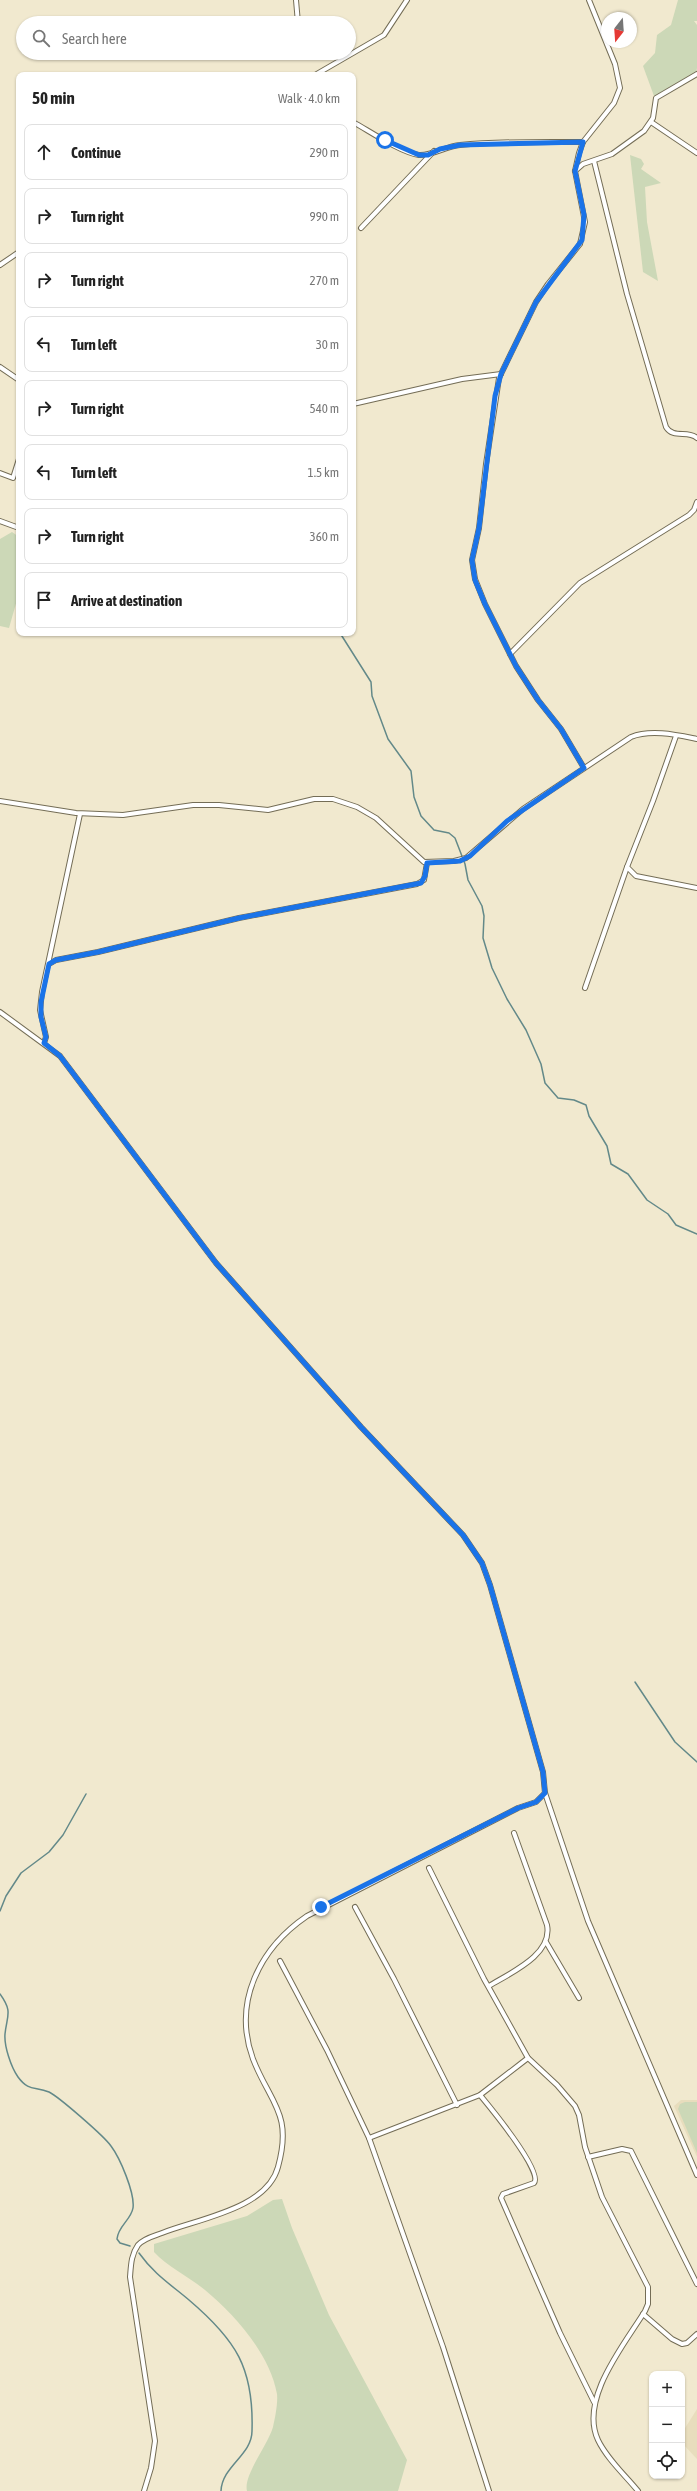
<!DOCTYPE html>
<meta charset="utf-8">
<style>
body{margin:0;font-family:"Asap Condensed",sans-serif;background:#f6f6f6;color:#222}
.controls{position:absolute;right:12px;bottom:12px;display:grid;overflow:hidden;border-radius:8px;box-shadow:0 1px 3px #0004}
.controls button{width:36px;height:36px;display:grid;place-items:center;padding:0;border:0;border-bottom:1px solid #e0e0e0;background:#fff;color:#222;font:20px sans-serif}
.compass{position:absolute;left:601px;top:12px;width:36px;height:36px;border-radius:50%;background:#fff;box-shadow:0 1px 3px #0004;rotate:197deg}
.stop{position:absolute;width:12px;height:12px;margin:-9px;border:3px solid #1a73e8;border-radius:50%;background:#fff}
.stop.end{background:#1a73e8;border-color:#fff;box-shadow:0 1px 4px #0008}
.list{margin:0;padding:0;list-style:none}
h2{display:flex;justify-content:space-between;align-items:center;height:52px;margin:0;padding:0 16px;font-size:17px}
h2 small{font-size:13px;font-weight:400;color:#767676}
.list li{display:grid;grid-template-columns:26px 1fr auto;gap:12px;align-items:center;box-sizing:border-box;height:56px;margin:0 8px 8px;padding:0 8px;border:1px solid #e0e0e0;border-radius:8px}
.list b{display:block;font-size:15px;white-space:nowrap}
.list em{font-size:13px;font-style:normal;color:#767676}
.icon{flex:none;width:22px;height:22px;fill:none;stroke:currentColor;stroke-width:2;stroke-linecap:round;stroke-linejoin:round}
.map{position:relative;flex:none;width:697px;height:2491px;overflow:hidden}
.search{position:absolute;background:#fff;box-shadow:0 1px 3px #0004;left:16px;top:16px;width:340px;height:44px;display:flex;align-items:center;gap:10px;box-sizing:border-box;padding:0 14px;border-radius:22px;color:#767676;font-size:15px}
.panel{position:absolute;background:#fff;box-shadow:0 1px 3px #0004;left:16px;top:72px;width:340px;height:564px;border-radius:8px}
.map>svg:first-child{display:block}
.built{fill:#e8ddbd}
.green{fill:#ccd8b7}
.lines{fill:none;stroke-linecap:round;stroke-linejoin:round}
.stream{stroke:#638989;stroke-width:1.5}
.street-casing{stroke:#746d56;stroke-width:6}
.street{stroke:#fff;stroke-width:4}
.route{stroke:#1a73e8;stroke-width:5}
</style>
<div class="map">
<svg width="697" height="2491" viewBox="0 0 697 2491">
<rect width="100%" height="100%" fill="#f1e9cf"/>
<g class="built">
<path d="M 681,2100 L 697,2100 L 697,2157 L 674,2106 Z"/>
<path d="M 697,2409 L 697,2459 L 682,2443 L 682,2433 Z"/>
</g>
<g class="green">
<path d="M 678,0 L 697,0 L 697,21 L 694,21 L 697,25 L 697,68 L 696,73 L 654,96 L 643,66 L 655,53 L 657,35 L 671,25 Z"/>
<path d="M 630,155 L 641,159 L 644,164 L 641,169 L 661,183 L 645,187 L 647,222 L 658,281 L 643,272 Z"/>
<path d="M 12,532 L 19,537 L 19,593 L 9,628 L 0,626 L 0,539 Z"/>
<path d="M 685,2102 L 697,2102 L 697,2153 L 678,2109 L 680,2104 Z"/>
<path d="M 282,2199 L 292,2228 L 329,2315 L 407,2460 L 398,2491 L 247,2491 C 243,2475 268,2445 273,2427 C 275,2418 278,2404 277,2394 C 270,2354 235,2315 205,2290 C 189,2277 168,2267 154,2252 L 154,2244 L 247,2216 L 273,2200 Z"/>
</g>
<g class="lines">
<g class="stream">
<path d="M 340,633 L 371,682 L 372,696 L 388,739 L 411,771 L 414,797 L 421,816 L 434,830 L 449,833 L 455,838 L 465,864 L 468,880 L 482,906 L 484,916 L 483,938 L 492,968 L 507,999 L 526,1030 L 541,1064 L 545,1083 L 558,1098 L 574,1100 L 586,1105 L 589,1116 L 607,1146 L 611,1164 L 628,1174 L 647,1200 L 668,1214 L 676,1225 L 697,1234"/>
<path d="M 635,1682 L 675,1742 L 697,1762"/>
<path d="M 0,1911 L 6,1896 L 21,1873 L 49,1852 L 63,1835 L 86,1794"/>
<path d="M 0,1994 C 13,2012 7,2015 5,2034 C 4,2046 11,2067 18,2077 C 29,2092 35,2086 49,2092 C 59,2097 104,2136 111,2146 C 120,2158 135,2193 133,2208 C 131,2220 118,2226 117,2239 L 120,2243 L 130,2246"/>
<path d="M 139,2253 C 154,2274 170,2284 189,2300 C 236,2340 254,2368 252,2431 C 252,2455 222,2466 221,2491"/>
</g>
<defs>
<g id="street">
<path d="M 296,0 L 298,23"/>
<path d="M 315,75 L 384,35 L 407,0"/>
<path d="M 353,122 C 371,132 400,152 419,155 C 432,156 446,146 460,145 C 501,141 542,142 583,142"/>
<path d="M 651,122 L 697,153"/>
<path d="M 594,161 L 627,294 L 666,427 C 673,439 688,430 697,438"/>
<path d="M 575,171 L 583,164 L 612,154 L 644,131 L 653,118 L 656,98 L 697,74"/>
<path d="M 361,228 L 434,151"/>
<path d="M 0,265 L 19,252"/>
<path d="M 0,367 L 19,380"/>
<path d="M 353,404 L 462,379 L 501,374"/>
<path d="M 0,473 L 13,478 L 19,459"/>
<path d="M 0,521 L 19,528"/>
<path d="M 510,654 L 580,583 L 689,515 L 694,510 L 697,502"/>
<path d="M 676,736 L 653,801 L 627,867 L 636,876 L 697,888"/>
<path d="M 584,768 L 561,729 L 538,700 L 516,666 L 485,604 L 475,579 L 472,560 L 479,528 L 486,464 L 499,378 L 536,302 L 548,284 L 580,244 L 585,222 L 575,171 L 579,153 L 583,142 L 614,103 L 620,88 L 615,64 L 589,0"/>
<path d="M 0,801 L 76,813 L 123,815 L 193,805 L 219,805 L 268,810 L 314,799 L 333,799 L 357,807 L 376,818 L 424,862 L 454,861 L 466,858 L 523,809 L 631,737 C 651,729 677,735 697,739"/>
<path d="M 49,964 L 56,960 L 98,952 L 239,918 L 417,884 L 424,880 L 427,863"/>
<path d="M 585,988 L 627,867"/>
<path d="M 0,1012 L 60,1056 L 216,1263 L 361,1427 L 463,1535 L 482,1563 L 490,1585 L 543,1772 L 545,1793 L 588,1921 L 697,2175"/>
<path d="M 44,1043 L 46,1037 L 40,1010 L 42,992 L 80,814"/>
<path d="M 429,1868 L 484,1979 L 528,2058 L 557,2085 L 575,2106 L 579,2115 L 585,2147 L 602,2197 L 648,2287 L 648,2304 L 645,2311 C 624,2345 579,2399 598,2440 C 607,2459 625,2475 638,2491"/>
<path d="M 355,1907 L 394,1979 L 457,2105"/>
<path d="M 546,1942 L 579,1998"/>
<path d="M 280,1961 L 327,2050 L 369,2138 L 443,2347 L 489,2491"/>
<path d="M 489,1986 C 510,1973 553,1955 547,1925 L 514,1833"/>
<path d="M 480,2095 C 489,2106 544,2172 534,2183 L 503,2194 L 501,2198 L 560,2333 L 594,2402"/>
<path d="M 369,2138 L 480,2095 L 528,2058"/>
<path d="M 588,2157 L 622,2149 L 631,2151 L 697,2284"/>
<path d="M 643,2314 L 672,2339 L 682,2344 L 687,2343 L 697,2334"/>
<path d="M 144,2491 L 151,2468 L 155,2441 L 130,2277 C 131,2265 131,2255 138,2245 C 144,2238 154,2236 162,2233 C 197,2219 267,2209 278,2167 C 293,2113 270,2103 253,2059 C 232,2002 260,1948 307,1916 L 518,1808 L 536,1802 L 545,1793"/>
</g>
</defs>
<use href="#street" class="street-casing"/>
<use href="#street" class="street"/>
</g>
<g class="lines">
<path class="route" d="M 321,1907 L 518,1808 L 536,1802 L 545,1793 L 543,1772 L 490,1585 L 482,1563 L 463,1535 L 361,1427 L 216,1263 L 60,1056 L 44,1043 L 46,1037 L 41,1017 L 41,1002 L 49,964 L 56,960 L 98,952 L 239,918 L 421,883 L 425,876 L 427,863 L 460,861 L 470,856 L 507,821 L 584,768 L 561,729 L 538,700 L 516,666 L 485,604 L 475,580 L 472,560 L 479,528 L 495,396 L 501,374 L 536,302 L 582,240 L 584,215 L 575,171 L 583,142 L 460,145 L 440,149 L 428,155 L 419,155 L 385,140"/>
</g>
</svg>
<div class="controls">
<button>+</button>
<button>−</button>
<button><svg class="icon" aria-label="locate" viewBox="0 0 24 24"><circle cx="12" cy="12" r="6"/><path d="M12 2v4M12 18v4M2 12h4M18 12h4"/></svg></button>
</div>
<svg class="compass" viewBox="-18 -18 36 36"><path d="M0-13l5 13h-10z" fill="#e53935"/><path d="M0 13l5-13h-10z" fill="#767676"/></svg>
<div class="stop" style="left:385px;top:140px"></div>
<div class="stop end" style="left:321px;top:1907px"></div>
<div class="search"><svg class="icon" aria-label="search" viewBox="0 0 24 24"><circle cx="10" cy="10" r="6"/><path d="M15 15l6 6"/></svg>Search here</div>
<section class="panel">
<h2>50 min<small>Walk · 4.0 km</small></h2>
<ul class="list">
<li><svg class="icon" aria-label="ahead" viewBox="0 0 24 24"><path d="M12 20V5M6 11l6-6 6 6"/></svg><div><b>Continue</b></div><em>290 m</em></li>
<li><svg class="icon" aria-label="right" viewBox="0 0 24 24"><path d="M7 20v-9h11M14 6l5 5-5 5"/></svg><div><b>Turn right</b></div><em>990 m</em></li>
<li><svg class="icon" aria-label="right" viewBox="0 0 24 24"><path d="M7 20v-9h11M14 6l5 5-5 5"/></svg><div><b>Turn right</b></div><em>270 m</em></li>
<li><svg class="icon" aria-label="left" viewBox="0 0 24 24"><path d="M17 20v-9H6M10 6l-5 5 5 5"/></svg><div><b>Turn left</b></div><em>30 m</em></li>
<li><svg class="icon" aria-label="right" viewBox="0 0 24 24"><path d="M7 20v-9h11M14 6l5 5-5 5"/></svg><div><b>Turn right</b></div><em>540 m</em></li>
<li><svg class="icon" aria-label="left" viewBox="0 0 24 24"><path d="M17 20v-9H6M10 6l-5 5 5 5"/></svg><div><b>Turn left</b></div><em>1.5 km</em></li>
<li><svg class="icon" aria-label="right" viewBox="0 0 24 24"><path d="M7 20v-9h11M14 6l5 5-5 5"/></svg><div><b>Turn right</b></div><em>360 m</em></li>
<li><svg class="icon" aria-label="arrive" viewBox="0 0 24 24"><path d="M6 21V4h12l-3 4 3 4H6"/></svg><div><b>Arrive at destination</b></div></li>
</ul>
</section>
</div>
